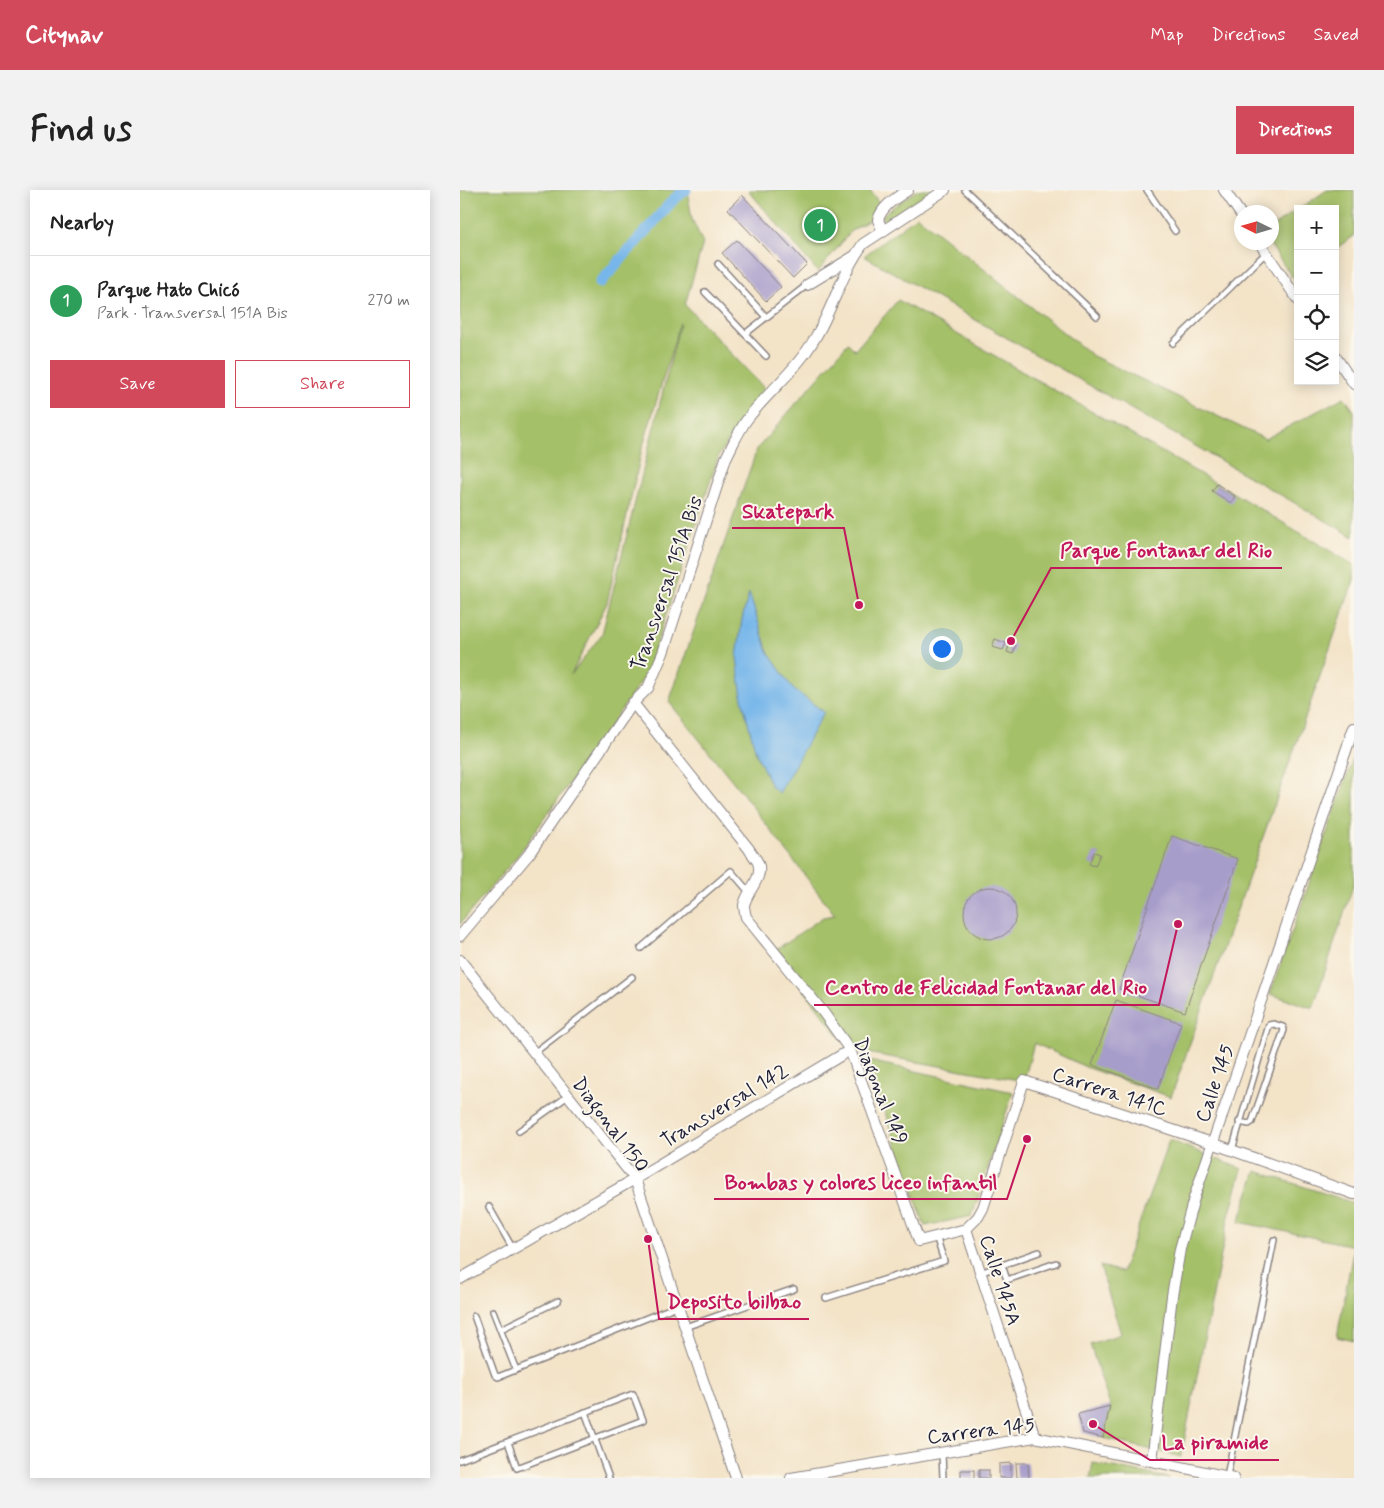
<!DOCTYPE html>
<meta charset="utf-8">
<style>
body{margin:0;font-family:Mynerve,sans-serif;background:#f2f2f2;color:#222}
.controls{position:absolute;right:15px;top:15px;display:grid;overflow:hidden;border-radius:0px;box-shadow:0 2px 12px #0003}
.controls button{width:45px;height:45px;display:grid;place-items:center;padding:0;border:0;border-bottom:1px solid #e0e0e0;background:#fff;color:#222;font:25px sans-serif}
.compass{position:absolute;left:774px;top:15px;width:45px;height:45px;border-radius:50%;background:#fff;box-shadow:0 2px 12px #0003;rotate:275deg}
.you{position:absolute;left:481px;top:458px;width:18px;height:18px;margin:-12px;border:4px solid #fff;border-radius:50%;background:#1a73e8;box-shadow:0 0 0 8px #1a73e833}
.badge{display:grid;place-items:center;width:32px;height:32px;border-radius:50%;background:#d1495b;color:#fff;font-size:16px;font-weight:700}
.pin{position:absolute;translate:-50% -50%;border:2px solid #fff;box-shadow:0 1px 5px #0006}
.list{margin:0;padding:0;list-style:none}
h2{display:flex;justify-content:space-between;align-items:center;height:65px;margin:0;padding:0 20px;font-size:21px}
h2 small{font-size:16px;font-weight:400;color:#767676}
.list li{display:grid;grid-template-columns:32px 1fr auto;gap:15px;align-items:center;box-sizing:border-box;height:90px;padding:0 20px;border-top:1px solid #e0e0e0}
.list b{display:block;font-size:19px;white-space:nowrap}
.list p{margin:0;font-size:16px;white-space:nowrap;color:#767676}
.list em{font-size:16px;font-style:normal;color:#767676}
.actions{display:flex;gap:10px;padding:15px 20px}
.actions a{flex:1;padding:11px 0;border:1px solid #d1495b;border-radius:0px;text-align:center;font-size:18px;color:#d1495b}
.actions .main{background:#d1495b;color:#fff}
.icon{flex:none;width:28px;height:28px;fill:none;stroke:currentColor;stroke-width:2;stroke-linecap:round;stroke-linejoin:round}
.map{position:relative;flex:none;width:894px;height:1288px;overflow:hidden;border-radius:0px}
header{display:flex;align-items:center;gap:30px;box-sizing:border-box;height:70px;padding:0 25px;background:#d1495b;color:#fff}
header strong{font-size:24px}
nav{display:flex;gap:28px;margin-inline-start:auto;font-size:18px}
.intro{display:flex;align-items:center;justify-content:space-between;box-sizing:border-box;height:120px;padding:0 30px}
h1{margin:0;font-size:35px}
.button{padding:12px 22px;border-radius:0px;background:#d1495b;color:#fff;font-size:18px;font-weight:700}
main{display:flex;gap:30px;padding:0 30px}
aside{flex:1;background:#fff;border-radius:0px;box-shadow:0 2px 12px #0003}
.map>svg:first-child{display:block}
.green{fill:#a4c067;stroke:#637151;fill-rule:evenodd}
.water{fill:#76b6ea;stroke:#4c6c92}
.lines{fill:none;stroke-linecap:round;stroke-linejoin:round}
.canal{stroke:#76b6ea;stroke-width:11}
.building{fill:#a79dcb}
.lane-casing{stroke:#8a8281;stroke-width:8}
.street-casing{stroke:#8a8281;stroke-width:12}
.lane{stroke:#fff;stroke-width:5}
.street{stroke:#fff;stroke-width:10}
.labels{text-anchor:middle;stroke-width:4;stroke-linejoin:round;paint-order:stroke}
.street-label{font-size:20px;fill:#22223b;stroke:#fbf7ec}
.leader{fill:none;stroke:#c2185b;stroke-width:2}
.callout-dot{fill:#c2185b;stroke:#fbf7ec;stroke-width:2}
.callout-label{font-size:21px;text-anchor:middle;font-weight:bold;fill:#c2185b;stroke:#fbf7ec;stroke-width:4;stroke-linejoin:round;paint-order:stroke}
</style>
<header>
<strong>Citynav</strong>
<nav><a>Map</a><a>Directions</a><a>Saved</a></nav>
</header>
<div class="intro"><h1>Find us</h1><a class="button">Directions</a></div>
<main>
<aside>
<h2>Nearby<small></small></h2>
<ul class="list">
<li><span class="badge" style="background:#2e9e5b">1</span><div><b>Parque Hato Chicó</b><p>Park · Transversal 151A Bis</p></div><em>270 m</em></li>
</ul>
<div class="actions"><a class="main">Save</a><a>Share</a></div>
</aside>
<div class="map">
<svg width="894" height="1288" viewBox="0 0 894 1288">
<rect width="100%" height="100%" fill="#fbf7ec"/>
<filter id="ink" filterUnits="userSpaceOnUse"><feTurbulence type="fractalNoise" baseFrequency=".02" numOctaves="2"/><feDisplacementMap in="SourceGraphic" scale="10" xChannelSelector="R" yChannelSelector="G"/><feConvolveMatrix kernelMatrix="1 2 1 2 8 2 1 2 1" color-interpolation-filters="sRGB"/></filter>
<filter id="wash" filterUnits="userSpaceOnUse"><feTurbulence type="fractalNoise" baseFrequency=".0096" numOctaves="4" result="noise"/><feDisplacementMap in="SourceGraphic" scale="20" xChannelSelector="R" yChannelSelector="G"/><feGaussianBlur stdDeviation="1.12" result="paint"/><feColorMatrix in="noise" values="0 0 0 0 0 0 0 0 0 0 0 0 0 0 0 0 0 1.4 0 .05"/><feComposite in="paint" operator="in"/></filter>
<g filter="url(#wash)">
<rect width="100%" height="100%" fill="#f3e3c7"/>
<g class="green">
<path d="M 0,0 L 227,0 L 232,29 L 243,53 L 225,115 L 304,198 L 259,265 L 186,485 L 59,664 L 0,734 ZM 220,133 L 142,444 L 111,485 L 147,413 L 182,259 Z"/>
<path d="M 288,0 L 410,0 L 419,13 L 413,28 L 391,41 L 358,82 Z"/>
<path d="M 457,0 L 476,0 L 427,33 L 423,32 L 423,26 L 425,23 Z"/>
<path d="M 867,0 L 894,0 L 894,46 L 875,59 L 875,19 L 839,19 Z"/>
<path d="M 838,19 L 838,84 L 832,87 L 809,53 L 812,52 L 812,37 Z"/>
<path d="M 457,26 L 633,166 L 805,249 L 884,207 L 894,221 L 894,347 L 404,66 Z"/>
<path d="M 438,110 L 780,307 L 894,375 L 894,390 L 711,907 L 628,878 L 574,853 L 564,891 L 390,860 L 314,761 L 363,727 L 375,725 L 283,604 L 209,512 L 297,259 L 388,153 L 395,160 Z"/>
<path d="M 894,566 L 894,693 L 853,818 L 810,804 Z"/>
<path d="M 409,871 L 553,902 L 512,1026 L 465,1036 L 411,883 Z"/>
<path d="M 709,950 L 782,979 L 768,1030 L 721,1267 L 643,1248 L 650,1216 L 630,1154 L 661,1144 L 640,1076 L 662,1082 Z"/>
<path d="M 796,981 L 894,1013 L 894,1151 L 877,1147 L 894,1056 L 779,1032 Z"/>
<path d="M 633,1273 L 709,1288 L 630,1288 Z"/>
</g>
<path class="water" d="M 289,403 L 308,462 L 333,499 L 364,522 L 319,603 L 311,596 L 296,563 L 282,509 L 277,467 L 282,429 Z"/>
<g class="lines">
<path class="canal" d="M 140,93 L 214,9 L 226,0"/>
</g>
<g id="blocks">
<g class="building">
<path d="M 282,5 L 347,74 L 333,88 L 268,19 Z"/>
<path d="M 277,50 L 321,97 L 306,111 L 262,63 Z"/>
<path d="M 757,294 L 775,306 L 771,313 L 752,301 Z"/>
<path d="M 535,449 L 546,453 L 543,460 L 532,457 Z"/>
<path d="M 550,453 L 556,455 L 553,464 L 547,462 Z"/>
<path d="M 712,646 L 778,669 L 725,822 L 659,799 Z"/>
<path d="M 634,662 L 640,664 L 635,676 L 629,674 Z"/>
<circle cx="530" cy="723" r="26"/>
<path d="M 656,810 L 721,833 L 698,899 L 632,875 Z"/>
<path d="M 650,1216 L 643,1248 L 623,1243 L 618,1224 Z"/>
<path d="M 551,1273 L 551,1288 L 539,1288 L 539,1274 Z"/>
<path d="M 556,1273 L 568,1273 L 569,1288 L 557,1288 Z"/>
<rect x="501" y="1280" width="13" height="8"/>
<rect x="519" y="1280" width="10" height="8"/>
</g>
</g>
</g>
<g filter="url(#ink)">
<use href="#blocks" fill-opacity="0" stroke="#8a8281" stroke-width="1"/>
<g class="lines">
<defs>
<g id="lane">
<path d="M 505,0 L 637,126"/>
<path d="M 687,0 L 715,41"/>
<path d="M 258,74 L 306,127"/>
<path d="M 245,102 L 306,166"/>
<path d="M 285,144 L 347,95"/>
<path d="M 713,153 L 806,63"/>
<path d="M 181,758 L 271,681 L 289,702"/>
<path d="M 74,863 L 172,787"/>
<path d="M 59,941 L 108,906"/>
<path d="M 772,960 L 809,835 L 814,834 L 823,837 L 824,840 L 792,932 L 789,934 L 779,932"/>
<path d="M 29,1017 L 53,1059"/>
<path d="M 542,1075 L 579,1062"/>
<path d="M 520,1083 L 542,1075 L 547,1090 L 596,1073"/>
<path d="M 366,1108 L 484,1071 L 476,1046"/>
<path d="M 33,1121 L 56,1180"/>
<path d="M 14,1126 L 35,1185 L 38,1187 L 217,1116"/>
<path d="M 225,1137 L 334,1099"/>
<path d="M 41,1139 L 98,1111"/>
<path d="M 125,1222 L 149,1288"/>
<path d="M 482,1263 L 483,1288"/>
<path d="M 0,1270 L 173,1204 L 183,1230 L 57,1278 L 48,1252"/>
<path d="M 767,1286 L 814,1050"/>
</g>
<g id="street">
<path d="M 764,0 L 782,26"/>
<path d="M 423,42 L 418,30 C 422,16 436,8 448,0"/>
<path d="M 799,52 L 838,110"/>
<path d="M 347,95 L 393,67"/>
<path d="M 875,166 L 894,194"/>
<path d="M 173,513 L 289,659 C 291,663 296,668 298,673 C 304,687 287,701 284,715 C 284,719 285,723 286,727 L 363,822 L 390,860 L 459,1051 L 506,1039 L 518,1027 L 523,1018 L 564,891 L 752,953 L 894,1004"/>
<path d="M 0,746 L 69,664 L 173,513 L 188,498 L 203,463 L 266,268 C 273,254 279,240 288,228 C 306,205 329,186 346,162 C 370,129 379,87 403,54 L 485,0"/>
<path d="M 0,770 L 175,989 L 276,1288"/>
<path d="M 506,1039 L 575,1247"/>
<path d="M 0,1089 L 175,989 L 390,860"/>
<path d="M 692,1271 L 712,1106 L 720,1059 L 734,1008 L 894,537"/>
<path d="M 331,1288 L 575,1247 L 774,1288"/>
</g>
</defs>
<use href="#lane" class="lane-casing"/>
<use href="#street" class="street-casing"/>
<use href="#lane" class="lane"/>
<use href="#street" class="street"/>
</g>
</g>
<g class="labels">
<g class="street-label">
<text transform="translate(206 393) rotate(-71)" y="7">Transversal 151A Bis</text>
<text transform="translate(754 893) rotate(-71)" y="7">Calle 145</text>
<text transform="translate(421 901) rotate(68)" y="7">Diagonal 149</text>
<text transform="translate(650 901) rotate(18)" y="7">Carrera 141C</text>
<text transform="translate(264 915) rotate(-31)" y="7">Transversal 142</text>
<text transform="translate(151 934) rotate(53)" y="7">Diagonal 150</text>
<text transform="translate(541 1090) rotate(72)" y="7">Calle 145A</text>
<text transform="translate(521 1240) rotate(-7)" y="7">Carrera 145</text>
</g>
</g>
<path class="leader" d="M399 415L384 338H272M551 451L591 378H822M718 734L699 815H354M567 949L547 1009H254M188 1049L199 1129H349M633 1234L690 1270H819"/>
<g class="callout-dot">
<circle cx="399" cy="415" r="5"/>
<circle cx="551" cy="451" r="5"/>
<circle cx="718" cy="734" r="5"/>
<circle cx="567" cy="949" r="5"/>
<circle cx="188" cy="1049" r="5"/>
<circle cx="633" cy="1234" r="5"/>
</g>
<g class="callout-label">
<text x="328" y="328">Skatepark</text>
<text x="706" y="367">Parque Fontanar del Rio</text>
<text x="526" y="804">Centro de Felicidad Fontanar del Rio</text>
<text x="401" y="999">Bombas y colores liceo infantil</text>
<text x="274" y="1118">Deposito bilbao</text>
<text x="755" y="1259">La piramide</text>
</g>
</svg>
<div class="controls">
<button>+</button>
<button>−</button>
<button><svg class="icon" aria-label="locate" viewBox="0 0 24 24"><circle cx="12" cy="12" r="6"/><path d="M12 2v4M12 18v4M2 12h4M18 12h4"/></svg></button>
<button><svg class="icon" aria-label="layers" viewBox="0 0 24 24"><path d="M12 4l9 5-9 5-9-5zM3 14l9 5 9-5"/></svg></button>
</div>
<svg class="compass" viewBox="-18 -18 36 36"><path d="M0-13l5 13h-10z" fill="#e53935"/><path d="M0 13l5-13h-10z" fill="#767676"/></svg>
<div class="you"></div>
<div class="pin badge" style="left:360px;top:35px;background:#2e9e5b">1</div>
</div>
</main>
